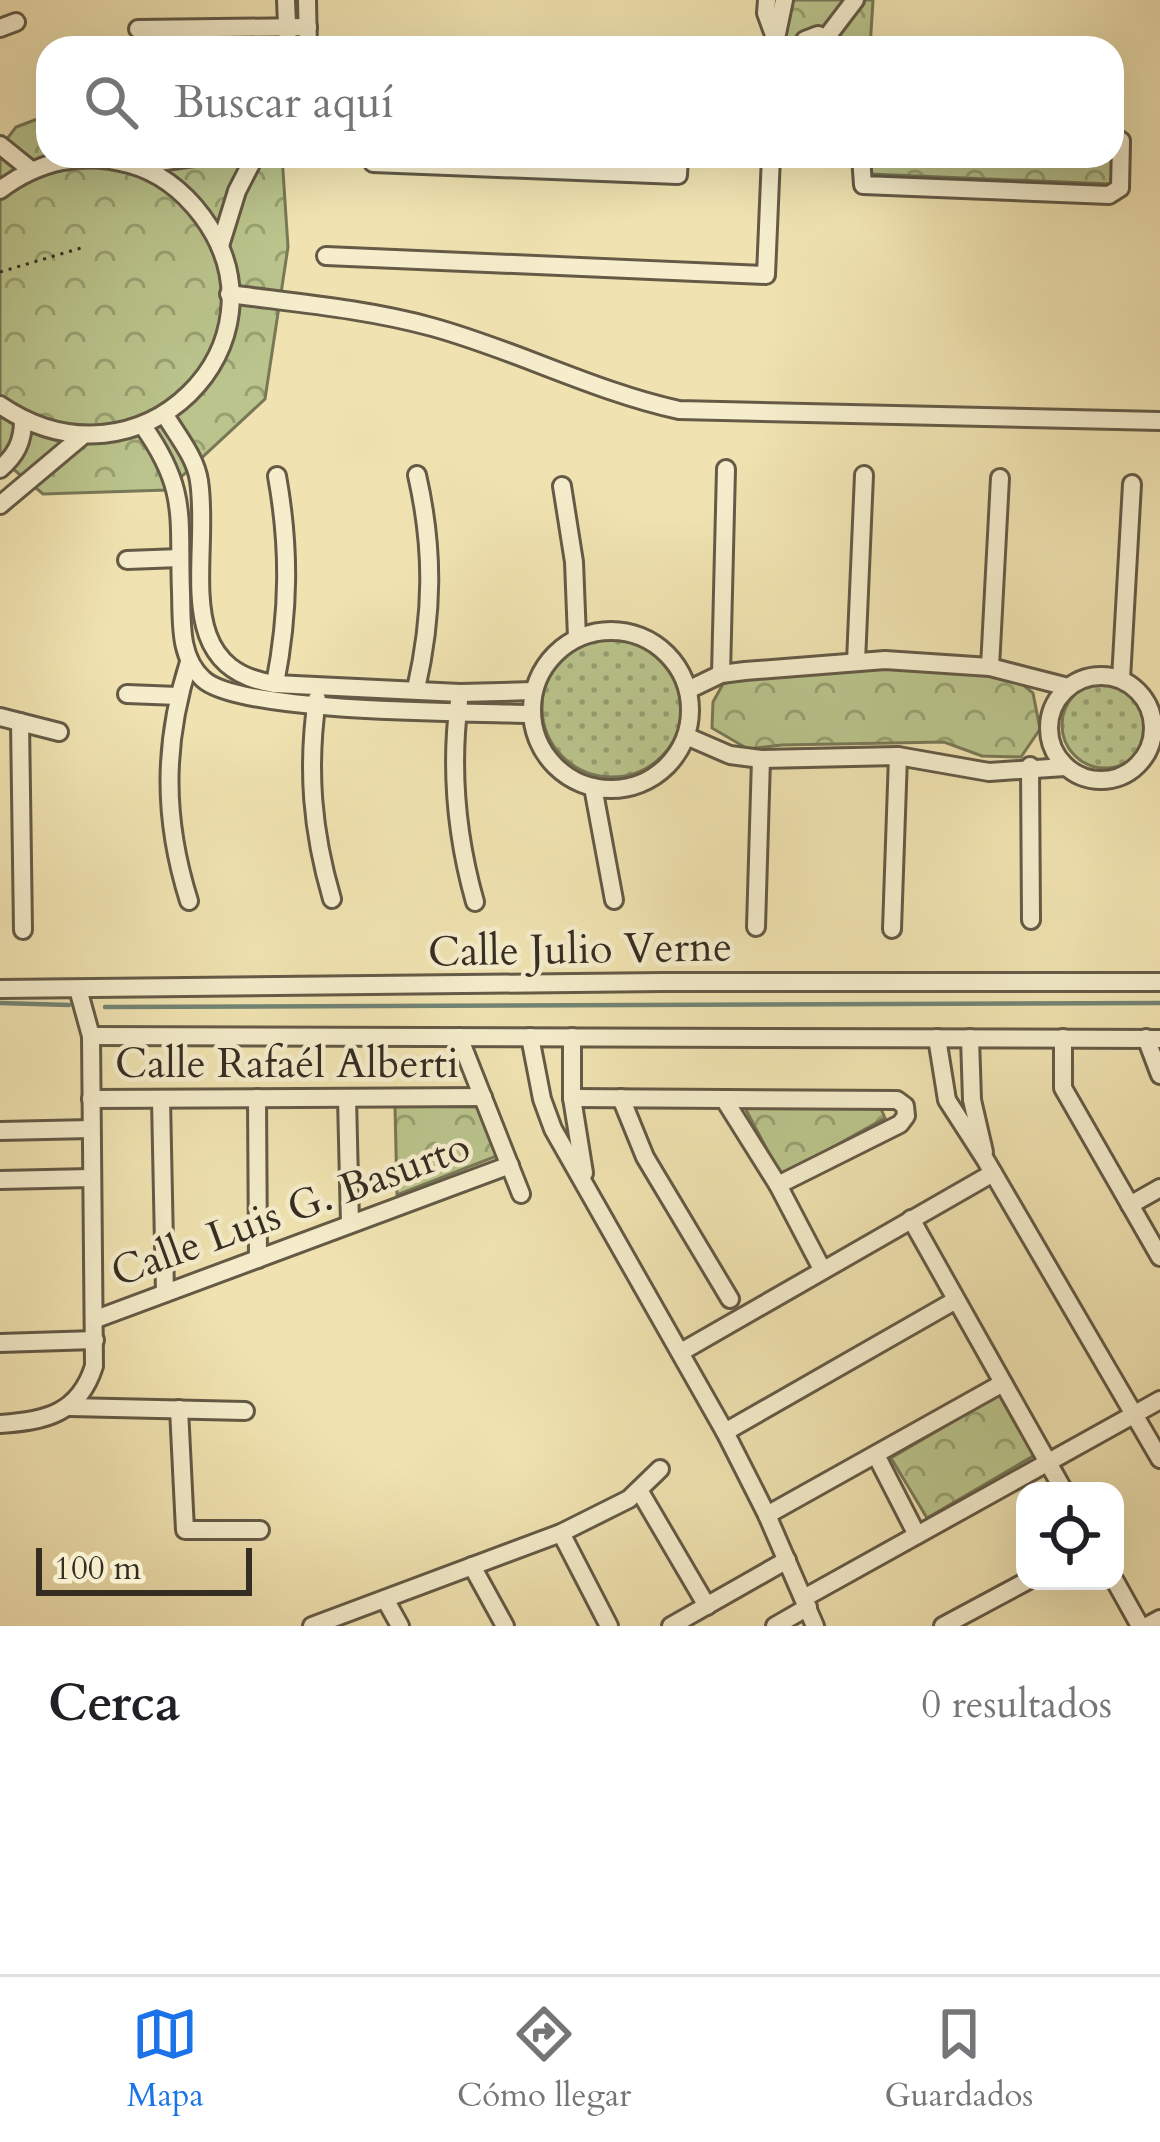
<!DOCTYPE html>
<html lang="es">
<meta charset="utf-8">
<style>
body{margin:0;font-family:Cardo,serif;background:#f6f6f6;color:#202124}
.controls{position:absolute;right:36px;bottom:36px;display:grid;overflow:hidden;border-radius:24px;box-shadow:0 12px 48px #0002}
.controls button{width:108px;height:108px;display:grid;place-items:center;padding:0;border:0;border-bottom:3px solid #e0e0e0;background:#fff;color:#202124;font:60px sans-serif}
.scale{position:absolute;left:36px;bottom:30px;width:216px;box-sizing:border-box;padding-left:12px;border:6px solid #362d22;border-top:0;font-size:33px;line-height:42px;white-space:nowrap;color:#362d22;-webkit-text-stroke:9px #f5edcc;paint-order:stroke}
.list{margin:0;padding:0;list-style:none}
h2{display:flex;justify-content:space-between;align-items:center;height:156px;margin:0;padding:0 48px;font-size:51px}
h2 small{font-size:39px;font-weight:400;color:#757577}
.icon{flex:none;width:66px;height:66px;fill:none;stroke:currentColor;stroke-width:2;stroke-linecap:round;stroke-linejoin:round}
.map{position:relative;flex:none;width:1160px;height:1626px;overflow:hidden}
.search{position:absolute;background:#fff;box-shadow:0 12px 48px #0002;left:36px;right:36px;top:36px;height:132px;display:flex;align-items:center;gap:30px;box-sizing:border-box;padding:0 42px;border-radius:36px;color:#757577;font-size:45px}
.sheet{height:348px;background:#fff}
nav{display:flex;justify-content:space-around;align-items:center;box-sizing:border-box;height:168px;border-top:3px solid #e0e0e0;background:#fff;font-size:33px;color:#757577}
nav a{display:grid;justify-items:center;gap:6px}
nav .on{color:#1a73e8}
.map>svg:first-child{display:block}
.grass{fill:url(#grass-dots);stroke:#787857;stroke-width:3}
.park{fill:url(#park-crowns);stroke:#787857;stroke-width:3}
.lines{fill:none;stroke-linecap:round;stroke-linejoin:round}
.stream{stroke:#728474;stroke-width:4.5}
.minor-casing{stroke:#645a46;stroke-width:22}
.path{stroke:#362d22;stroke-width:3;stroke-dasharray:3 6;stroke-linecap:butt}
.minor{stroke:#f5edcc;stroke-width:16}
.labels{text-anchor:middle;stroke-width:9;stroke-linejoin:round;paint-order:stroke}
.street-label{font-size:42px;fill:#362d22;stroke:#f5edcc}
</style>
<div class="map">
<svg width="1160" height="1626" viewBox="0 0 1160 1626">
<defs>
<pattern id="grass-dots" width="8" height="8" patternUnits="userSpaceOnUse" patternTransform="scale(3)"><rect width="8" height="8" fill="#bac48c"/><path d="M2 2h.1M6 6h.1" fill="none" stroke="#98a072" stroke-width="1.8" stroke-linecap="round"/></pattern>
<pattern id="park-crowns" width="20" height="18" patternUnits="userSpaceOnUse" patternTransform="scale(3)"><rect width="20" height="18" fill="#bac48c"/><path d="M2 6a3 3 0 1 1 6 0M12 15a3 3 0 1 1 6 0" fill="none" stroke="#98a072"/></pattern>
</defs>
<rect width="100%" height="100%" fill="#f0e3b1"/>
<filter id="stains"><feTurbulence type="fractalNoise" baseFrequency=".00167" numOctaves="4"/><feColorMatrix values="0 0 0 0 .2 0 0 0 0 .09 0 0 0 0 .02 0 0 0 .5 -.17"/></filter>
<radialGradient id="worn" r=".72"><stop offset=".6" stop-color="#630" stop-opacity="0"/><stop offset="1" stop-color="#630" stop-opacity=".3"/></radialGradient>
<g class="grass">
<circle cx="612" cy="707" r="70"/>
<circle cx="1105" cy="725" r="43"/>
</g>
<g class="park">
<path d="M 788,0 L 873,0 L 870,48 L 782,48 Z"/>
<path d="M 48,115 L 48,156 L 282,156 L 288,247 L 265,399 L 167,490 L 43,494 L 0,458 L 0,148 L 16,127 Z"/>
<path d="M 1113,142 L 1111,184 L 870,174 L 870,156 L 1112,156 Z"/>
<path d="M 896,665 L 975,675 L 1010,674 L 1033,693 L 1040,729 L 1021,757 L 982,756 L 944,742 L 782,745 L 748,749 L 712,728 L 713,702 L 723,684 L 753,675 Z"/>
<path d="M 750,1104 L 879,1104 L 885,1118 L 781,1176 L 745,1108 Z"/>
<path d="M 395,1106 L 480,1107 L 497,1156 L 397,1195 Z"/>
<path d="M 1000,1394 L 1035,1455 L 927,1518 L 891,1458 Z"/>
</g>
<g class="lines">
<g class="stream">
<path d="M 0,1003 L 69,1005"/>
<path d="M 105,1007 L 1160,1003"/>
</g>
<defs>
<g id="minor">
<path d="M 286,0 L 288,48"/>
<path d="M 307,0 L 308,48"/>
<path d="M 767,0 L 766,13 L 774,35"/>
<path d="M 0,28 L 16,22"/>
<path d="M 138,29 L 308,27"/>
<path d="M 826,38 L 855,0"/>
<path d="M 774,48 L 784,0"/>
<path d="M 801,48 L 805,40 L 818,35 L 830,41 L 833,48"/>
<path d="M 0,145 L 31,170"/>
<path d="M 373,156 L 373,163 L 678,175 L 679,156"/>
<path d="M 861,156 L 863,185 L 1109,195 L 1120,188 L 1121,141 L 1112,135"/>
<path d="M 137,165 L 201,156"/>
<path d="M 0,190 C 38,161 83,151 129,164 C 159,172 184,192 202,216 C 296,342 141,501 0,405"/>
<path d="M 220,246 L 237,191 L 255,156"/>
<path d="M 326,256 L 766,275 L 771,156"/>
<path d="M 229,294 C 297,303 366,309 432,327 C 516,350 593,391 679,410 L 1160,421"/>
<path d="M 165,415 C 177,435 196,458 199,481 C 211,557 168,669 275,684 L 460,693 L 533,691"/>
<path d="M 143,426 C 189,491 178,518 181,592 C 182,623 179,657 203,679 C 238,713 472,712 531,714"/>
<path d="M 0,469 C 16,455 23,442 23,420"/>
<path d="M 562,486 L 574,562 L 577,638"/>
<path d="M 0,505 L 81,437"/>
<path d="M 127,560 L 180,558"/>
<circle cx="611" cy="710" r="79"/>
<path d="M 856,662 L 864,475"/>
<path d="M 990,667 L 1000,478"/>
<path d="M 721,674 L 726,469"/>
<circle cx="1101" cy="728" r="52"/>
<path d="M 1121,679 L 1132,484"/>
<path d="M 275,684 C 289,612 290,548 277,476"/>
<path d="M 416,689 C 433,615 434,549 417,475"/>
<path d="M 688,690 L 721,674 L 745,671 L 885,660 L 990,667 L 1068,687"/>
<path d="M 127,694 L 178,696"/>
<path d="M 317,699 C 307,769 312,831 332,899"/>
<path d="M 459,701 C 450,771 456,835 475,902"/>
<path d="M 0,717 L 59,732"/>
<path d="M 20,722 L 23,930"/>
<path d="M 686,736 L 730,755 L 761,759 L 898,756 L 989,772 L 1065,767"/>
<path d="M 1030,766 L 1031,920"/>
<path d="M 593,787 L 614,900"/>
<path d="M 189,901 C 163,819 163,744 189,662"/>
<path d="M 756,927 L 761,759"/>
<path d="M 892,929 L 898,756"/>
<path d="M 0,989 L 663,982 L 1160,982"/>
<path d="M 91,1036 L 1160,1039"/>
<path d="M 459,1037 L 521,1194"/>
<path d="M 530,1037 L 542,1099 L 553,1129 L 725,1432 L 767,1515 L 815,1626"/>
<path d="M 572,1037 L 572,1098 L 584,1173"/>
<path d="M 937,1038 L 947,1100 L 985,1159 L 1160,1459"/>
<path d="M 970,1038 L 972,1100 L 984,1152"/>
<path d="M 1063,1038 L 1063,1088 L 1160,1257"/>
<path d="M 1146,1038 L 1160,1075"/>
<path d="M 257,1098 L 258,1259"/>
<path d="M 347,1098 L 350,1224"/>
<path d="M 572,1098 L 897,1100 L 905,1106 L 906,1116 L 900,1124 L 778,1185"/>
<path d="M 621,1098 L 645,1157 L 730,1299"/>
<path d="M 91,1099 L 483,1097"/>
<path d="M 161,1099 L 165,1293"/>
<path d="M 724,1099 L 778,1185 L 822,1269"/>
<path d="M 0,1131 L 91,1129"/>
<path d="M 0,1180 L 91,1178"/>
<path d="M 1130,1205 L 1160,1188"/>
<path d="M 911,1219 L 1064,1491"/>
<path d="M 96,1319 L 510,1165"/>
<path d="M 0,1343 L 95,1340"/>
<path d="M 681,1352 L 993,1173"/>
<path d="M 70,1407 L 245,1411"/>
<path d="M 179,1409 L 185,1530 L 260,1530"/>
<path d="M 0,1424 C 45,1421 79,1414 94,1366 L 91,1036 L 78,989"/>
<path d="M 725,1432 L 956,1300"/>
<path d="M 876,1455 L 917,1535"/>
<path d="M 639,1490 L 707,1606"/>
<path d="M 767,1515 L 1003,1383"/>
<path d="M 561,1533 L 609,1626"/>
<path d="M 472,1566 L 505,1626"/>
<path d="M 1115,1581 L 1140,1626"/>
<path d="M 804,1598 L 1160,1400"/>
<path d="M 385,1599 L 400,1626"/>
<path d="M 312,1626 L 561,1533 L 629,1499 L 660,1469"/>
<path d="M 671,1626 L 787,1560"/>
<path d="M 775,1626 L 808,1607"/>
<path d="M 943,1626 L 1027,1581"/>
<path d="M 1147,1626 L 1160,1619"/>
</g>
</defs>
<use href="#minor" class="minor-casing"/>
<path class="path" d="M 0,272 L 81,248"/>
<use href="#minor" class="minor"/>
</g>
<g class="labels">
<g class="street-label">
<text transform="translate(580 948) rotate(-1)" y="15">Calle Julio Verne</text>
<text x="287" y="1077">Calle Rafaél Alberti</text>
<text transform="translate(290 1208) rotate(-20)" y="15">Calle Luis G. Basurto</text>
</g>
</g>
<rect width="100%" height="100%" filter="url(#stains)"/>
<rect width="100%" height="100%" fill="url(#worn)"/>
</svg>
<div class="controls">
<button><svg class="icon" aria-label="locate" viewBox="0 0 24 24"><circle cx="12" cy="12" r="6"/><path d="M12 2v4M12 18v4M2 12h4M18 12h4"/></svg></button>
</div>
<div class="scale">100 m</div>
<div class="search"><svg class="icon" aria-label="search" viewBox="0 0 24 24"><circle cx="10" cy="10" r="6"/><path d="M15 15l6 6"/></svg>Buscar aquí</div>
</div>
<section class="sheet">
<h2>Cerca<small>0 resultados</small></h2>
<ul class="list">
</ul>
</section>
<nav>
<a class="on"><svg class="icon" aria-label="map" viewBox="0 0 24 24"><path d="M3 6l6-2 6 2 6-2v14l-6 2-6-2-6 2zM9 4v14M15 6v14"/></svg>Mapa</a>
<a><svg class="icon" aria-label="directions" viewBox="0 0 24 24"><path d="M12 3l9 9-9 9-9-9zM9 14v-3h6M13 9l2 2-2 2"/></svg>Cómo llegar</a>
<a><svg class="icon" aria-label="saved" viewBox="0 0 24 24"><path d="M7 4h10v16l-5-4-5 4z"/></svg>Guardados</a>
</nav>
